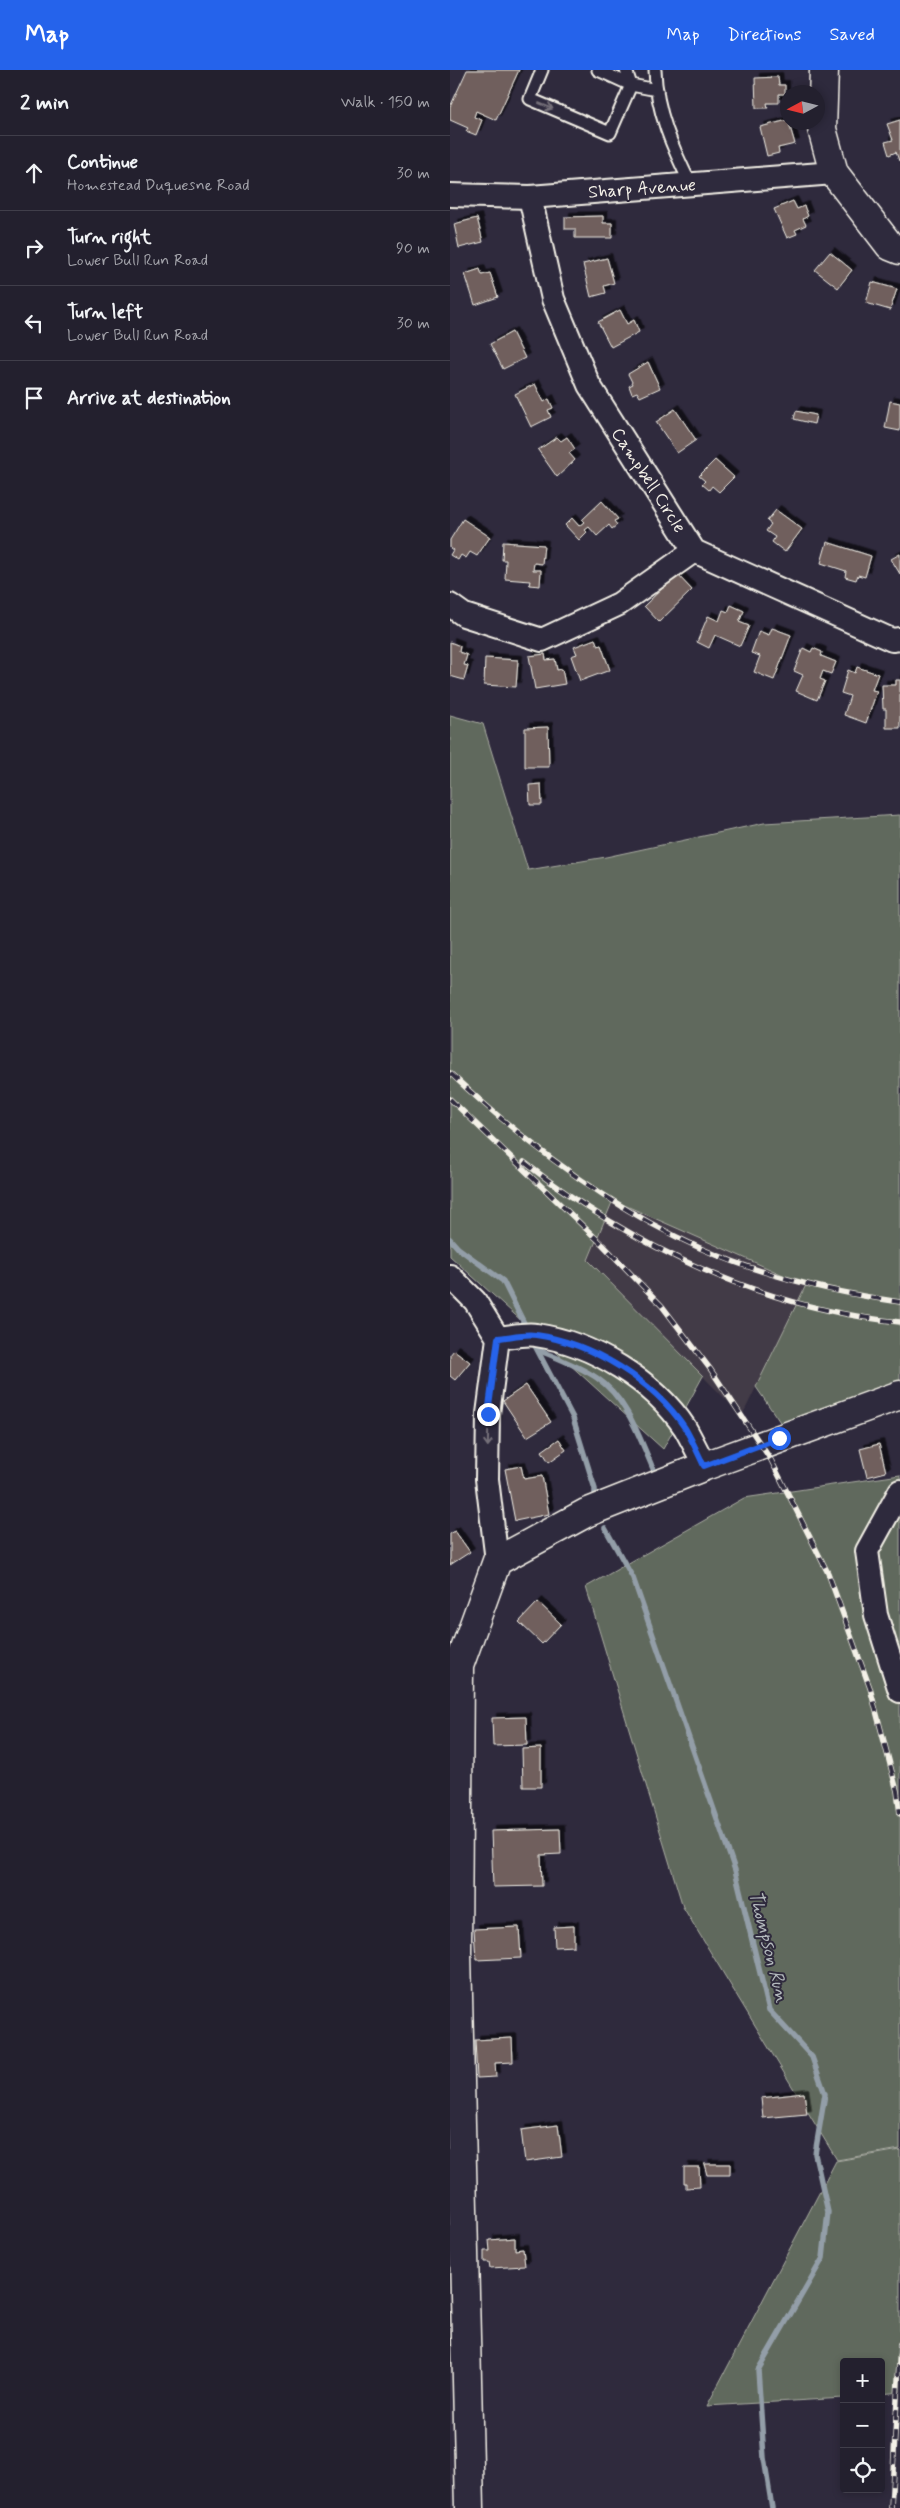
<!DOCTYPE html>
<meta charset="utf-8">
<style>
body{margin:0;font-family:Mynerve,sans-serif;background:#2b2836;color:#f1f3f6}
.controls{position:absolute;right:15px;bottom:15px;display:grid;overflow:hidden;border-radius:5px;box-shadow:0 2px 8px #0003}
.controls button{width:45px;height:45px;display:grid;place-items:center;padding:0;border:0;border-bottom:1px solid #403e4a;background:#23202e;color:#f1f3f6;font:25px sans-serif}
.compass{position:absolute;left:330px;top:15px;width:45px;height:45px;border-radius:50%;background:#23202e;box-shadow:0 2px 8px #0003;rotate:263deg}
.stop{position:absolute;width:15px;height:15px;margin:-11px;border:4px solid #2563eb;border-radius:50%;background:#fff}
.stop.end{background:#2563eb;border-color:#fff;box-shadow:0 1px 5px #0008}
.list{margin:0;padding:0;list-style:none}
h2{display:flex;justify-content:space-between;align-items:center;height:65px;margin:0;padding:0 20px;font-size:21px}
h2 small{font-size:16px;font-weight:400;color:#a3a3aa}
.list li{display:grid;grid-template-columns:32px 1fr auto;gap:15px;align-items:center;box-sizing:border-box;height:75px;padding:0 20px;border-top:1px solid #403e4a}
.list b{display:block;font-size:19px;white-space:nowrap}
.list p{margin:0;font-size:16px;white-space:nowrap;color:#a3a3aa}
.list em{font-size:16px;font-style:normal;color:#a3a3aa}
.icon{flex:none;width:28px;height:28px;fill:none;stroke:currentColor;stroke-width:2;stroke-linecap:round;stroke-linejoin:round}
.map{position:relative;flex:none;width:450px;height:2438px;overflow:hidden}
header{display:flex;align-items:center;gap:30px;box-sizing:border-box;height:70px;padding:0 25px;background:#2563eb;color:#fff}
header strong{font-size:24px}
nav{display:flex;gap:28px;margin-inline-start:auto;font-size:18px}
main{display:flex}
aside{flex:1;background:#23202e}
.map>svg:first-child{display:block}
.built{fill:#423a47}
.green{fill:#60695d;stroke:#aaada2}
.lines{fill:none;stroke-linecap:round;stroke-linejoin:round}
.stream{stroke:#939ea8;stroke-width:5.5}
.building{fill:#6f5f5d;stroke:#f4f1e8;filter:url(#shadow)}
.lane-casing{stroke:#f4f1e8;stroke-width:15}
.street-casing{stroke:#f4f1e8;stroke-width:26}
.secondary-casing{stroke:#f4f1e8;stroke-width:31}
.lane{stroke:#2f2a3d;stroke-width:11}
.street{stroke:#2f2a3d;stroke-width:22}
.secondary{stroke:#2f2a3d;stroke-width:28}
.rail-casing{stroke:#f4f1e8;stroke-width:5.5}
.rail{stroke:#2f2a3d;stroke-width:4;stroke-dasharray:11;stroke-linecap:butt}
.oneway{stroke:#747079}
.route{stroke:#2563eb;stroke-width:6}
.labels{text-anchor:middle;stroke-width:4;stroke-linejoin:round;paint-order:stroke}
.street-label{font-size:18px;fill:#f4f1e8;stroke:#2f2a3d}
.water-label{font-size:19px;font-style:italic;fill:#b3b9bd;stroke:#2f2a3d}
</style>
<header>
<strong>Map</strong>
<nav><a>Map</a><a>Directions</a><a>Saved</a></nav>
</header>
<main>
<aside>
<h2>2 min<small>Walk · 150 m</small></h2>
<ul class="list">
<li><svg class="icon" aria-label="ahead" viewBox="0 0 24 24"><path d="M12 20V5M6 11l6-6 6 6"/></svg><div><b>Continue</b><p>Homestead Duquesne Road</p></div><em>30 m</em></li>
<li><svg class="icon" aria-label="right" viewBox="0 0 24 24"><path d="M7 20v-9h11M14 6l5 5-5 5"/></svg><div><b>Turn right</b><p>Lower Bull Run Road</p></div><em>90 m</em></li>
<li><svg class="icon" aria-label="left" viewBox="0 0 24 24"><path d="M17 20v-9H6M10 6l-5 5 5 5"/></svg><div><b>Turn left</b><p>Lower Bull Run Road</p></div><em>30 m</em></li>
<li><svg class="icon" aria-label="arrive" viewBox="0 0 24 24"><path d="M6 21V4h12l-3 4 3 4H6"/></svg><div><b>Arrive at destination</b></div></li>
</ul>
</aside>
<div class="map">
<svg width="450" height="2438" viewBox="0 0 450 2438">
<defs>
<filter id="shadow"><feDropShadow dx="4.5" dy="-4.5" stdDeviation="0" flood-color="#0009"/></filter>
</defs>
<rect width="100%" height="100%" fill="#2f2a3d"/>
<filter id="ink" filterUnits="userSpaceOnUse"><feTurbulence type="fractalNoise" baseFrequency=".02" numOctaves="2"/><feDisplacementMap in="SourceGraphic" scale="10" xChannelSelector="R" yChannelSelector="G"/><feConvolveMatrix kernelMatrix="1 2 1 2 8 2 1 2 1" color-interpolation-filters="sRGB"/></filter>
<g filter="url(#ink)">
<path class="built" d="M 163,1130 L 356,1215 L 292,1346 L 138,1190 Z"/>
<g class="green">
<path d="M 0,645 L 33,654 L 78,800 L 156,787 L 314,753 L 450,745 L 450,1317 L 332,1355 L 306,1317 L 356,1215 L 163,1130 L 138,1190 L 253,1306 L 213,1379 L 0,1186 Z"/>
<path d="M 450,1405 L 450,2079 L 387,2090 L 233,1837 L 136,1517 L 294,1428 Z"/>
<path d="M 450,2080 L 450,2322 L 431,2324 L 431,2292 L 394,2292 L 394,2328 L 257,2336 L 386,2091 Z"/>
</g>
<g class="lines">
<g class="stream">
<path d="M 0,1169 L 8,1178 L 53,1211 L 77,1259"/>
<path d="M 82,1270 L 123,1348 L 145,1419 L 145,1427"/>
<path d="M 88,1280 C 107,1288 129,1296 147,1308 C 177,1328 190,1369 204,1401 L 210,1403"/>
<path d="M 155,1458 L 183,1508 L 285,1800 L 319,1940 L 362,1987 L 375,2024 L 365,2084 L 378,2142 L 373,2188 L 308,2300 L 314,2388 L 322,2438"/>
</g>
</g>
<g class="building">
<path d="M 17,0 L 69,0 L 46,50 L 26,41 L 24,47 L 32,50 L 26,65 L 16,61 L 18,58 L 0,50 L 0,37 Z"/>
<path d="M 328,7 L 329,15 L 335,15 L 335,24 L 329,24 L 329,33 L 317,33 L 318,38 L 306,38 L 305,8 Z"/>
<path d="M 338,50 L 345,74 L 328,78 L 329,83 L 317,86 L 310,57 Z"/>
<path d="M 450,50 L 450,90 L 449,91 L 446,82 L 439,85 L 435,72 L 443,70 L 437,54 Z"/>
<path d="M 343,131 L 347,139 L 354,136 L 358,146 L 353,149 L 356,155 L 345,160 L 347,164 L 337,168 L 324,139 Z"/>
<path d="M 153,146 L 153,153 L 162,153 L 162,168 L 125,168 L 125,159 L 115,159 L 115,147 Z"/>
<path d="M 27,148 L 33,172 L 9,178 L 4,154 Z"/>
<path d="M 380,182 L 402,200 L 388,218 L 365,200 Z"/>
<path d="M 157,188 L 164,213 L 154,216 L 156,223 L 141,227 L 133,194 Z"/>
<path d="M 30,199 L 32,205 L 40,203 L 48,227 L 25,235 L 15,204 Z"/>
<path d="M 422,212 L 447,219 L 440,240 L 416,233 Z"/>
<path d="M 170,240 L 177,254 L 184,250 L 189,262 L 161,277 L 148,252 Z"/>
<path d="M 62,262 L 75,288 L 53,299 L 40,274 Z"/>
<path d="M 198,292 L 210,318 L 190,327 L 187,322 L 182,324 L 179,316 L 183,314 L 178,304 Z"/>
<path d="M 85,314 L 94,332 L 99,329 L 103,338 L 98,340 L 101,347 L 81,357 L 65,324 Z"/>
<path d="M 440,331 L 450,333 L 450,361 L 435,358 Z"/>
<path d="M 225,339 L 246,370 L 227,383 L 206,352 Z"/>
<path d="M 346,341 L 366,345 L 364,354 L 344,349 Z"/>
<path d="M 107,367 L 111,371 L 117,367 L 125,379 L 119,383 L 125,390 L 107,407 L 88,380 Z"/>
<path d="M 265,390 L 284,407 L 269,422 L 262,416 L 259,420 L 252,414 L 255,411 L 249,406 Z"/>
<path d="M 152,431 L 168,449 L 164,451 L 167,455 L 162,459 L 159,455 L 147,466 L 139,457 L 135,460 L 137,462 L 129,470 L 115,455 L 122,448 L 129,456 L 134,452 L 132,450 Z"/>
<path d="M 326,440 L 352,459 L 335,482 L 322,472 L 325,467 L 316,461 L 321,454 L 317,451 Z"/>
<path d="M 13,449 L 40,467 L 27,486 L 20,482 L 16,488 L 11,485 L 8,490 L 0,485 L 3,480 L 0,478 L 0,470 Z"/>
<path d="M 53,472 L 94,475 L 92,494 L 84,493 L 83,500 L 91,500 L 90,516 L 79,515 L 80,511 L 55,509 L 56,490 L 52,490 Z"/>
<path d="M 377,472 L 421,486 L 415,507 L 408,505 L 406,510 L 395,507 L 396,501 L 371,493 Z"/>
<path d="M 450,484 L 450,504 L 441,489 Z"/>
<path d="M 227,504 L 242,520 L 209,552 L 194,536 Z"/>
<path d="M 281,535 L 294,541 L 289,552 L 299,556 L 290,576 L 265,565 L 259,578 L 247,572 L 258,546 L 269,551 L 273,540 L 278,542 Z"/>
<path d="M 322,558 L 341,565 L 324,610 L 304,602 L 310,586 L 301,583 L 309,561 L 319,565 Z"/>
<path d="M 145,569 L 148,576 L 151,575 L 160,600 L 130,611 L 121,586 L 127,584 L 124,577 Z"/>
<path d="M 0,572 L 10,576 L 9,582 L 17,585 L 14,595 L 18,596 L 14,610 L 0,606 Z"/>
<path d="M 353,578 L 361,582 L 363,578 L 372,582 L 371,586 L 386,592 L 381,604 L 373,601 L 370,609 L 375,611 L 367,630 L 346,621 L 353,605 L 344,601 Z"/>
<path d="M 95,584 L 96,590 L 105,589 L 107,600 L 112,599 L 115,614 L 85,619 L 79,586 Z"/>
<path d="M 35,588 L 68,590 L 66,617 L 34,615 Z"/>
<path d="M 407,597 L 428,604 L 422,620 L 427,621 L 416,653 L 394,645 L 400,626 L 391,623 L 398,600 L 405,603 Z"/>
<path d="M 446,610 L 450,610 L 450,658 L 436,658 L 436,639 L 433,639 L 432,615 L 446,615 Z"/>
<path d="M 98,657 L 99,697 L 75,697 L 75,658 Z"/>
<path d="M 91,714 L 92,735 L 80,735 L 79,715 Z"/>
<path d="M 4,1280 L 20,1292 L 5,1310 L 0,1306 L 0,1285 Z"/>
<path d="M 76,1315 L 101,1352 L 77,1367 L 53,1331 Z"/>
<path d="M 109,1369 L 116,1380 L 99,1392 L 92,1381 Z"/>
<path d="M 429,1374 L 436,1402 L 417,1407 L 410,1379 Z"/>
<path d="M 71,1396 L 74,1409 L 92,1406 L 99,1444 L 65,1451 L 55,1399 Z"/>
<path d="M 5,1461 L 20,1482 L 0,1495 L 0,1464 Z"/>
<path d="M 88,1532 L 111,1554 L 92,1574 L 69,1552 Z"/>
<path d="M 76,1647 L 77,1675 L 43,1676 L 42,1648 Z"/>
<path d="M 91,1678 L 91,1717 L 73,1717 L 72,1679 Z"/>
<path d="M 110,1759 L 111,1784 L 91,1785 L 92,1816 L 43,1817 L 41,1761 Z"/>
<path d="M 124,1856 L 124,1876 L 105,1877 L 104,1857 Z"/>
<path d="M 69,1857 L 71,1888 L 26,1890 L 24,1859 Z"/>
<path d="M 62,1968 L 63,1992 L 45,1993 L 46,2007 L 27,2008 L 25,1970 Z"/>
<path d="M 354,2023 L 357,2044 L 313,2048 L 311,2028 Z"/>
<path d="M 108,2055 L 112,2087 L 75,2092 L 71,2060 Z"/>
<path d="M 254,2094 L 280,2094 L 280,2105 L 257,2105 Z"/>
<path d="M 234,2097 L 249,2097 L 250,2117 L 236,2118 L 236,2113 L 234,2113 Z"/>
<path d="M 65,2168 L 65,2180 L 73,2179 L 75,2196 L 40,2198 L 39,2192 L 34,2192 L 34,2181 L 40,2181 L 39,2170 Z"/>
</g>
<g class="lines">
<defs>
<g id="lane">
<path d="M 92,0 L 80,29 L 160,63 L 181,15 L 176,0"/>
<path d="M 148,0 L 181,15 L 207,20"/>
<path d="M 205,0 C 206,41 223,79 241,115"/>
</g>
<g id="street">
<path d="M 0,125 L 80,127 L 384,103"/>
<path d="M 80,127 L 103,229 L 139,315 L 244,481 L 442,570 L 450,569"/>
<path d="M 0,535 L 14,545 L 92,570 L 169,534 L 244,481"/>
<path d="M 0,1206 L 25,1231 L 48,1268 L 38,1344 L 37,1409 L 47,1491"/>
<path d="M 48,1268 C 60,1267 75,1263 86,1265 C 142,1273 204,1311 235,1358 C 242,1370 248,1383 255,1396"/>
<path d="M 450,1421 L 417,1481 L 426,1545 L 450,1621"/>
</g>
<g id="secondary">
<path d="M 374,0 L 372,59 L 384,103 L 440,176 L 450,180"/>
<path d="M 20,2438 L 7,1883 L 9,1596 L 47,1491 L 136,1443 L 255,1396 L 450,1325"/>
</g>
</defs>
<use href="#lane" class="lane-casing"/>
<use href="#street" class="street-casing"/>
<use href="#secondary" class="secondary-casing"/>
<use href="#lane" class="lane"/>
<use href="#street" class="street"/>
<use href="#secondary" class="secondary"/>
<defs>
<g id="rail">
<path d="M 0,1003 C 74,1072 157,1136 250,1178 C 313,1206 382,1222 450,1232"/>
<path d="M 0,1029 L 153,1175 L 212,1236 L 261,1300 L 321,1390 L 378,1503 L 420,1618 L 447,1721 L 450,1744"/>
<path d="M 74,1092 C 183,1177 312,1238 450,1252"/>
<path d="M 441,2438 L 450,2274"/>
</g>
</defs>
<use href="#rail" class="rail-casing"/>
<use href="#rail" class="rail"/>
</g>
<defs><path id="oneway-shaft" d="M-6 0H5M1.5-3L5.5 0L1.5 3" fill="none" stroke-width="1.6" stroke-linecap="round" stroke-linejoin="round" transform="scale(1.25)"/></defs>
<g class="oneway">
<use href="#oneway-shaft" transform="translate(96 36) rotate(22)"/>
<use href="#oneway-shaft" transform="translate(38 1369) rotate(91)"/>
</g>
</g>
<g class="lines" filter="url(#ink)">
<path class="route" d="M 38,1344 L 48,1268 C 60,1267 75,1263 86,1265 C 142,1273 204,1311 235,1358 C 242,1370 248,1383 254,1396 L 329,1368"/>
</g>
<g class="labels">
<g class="street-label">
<text transform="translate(192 118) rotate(-4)" y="6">Sharp Avenue</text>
<text transform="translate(199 410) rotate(57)" y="6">Campbell Circle</text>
</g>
<g class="water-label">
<text transform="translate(320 1876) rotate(76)" y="7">Thompson Run</text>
</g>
</g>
</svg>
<div class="controls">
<button>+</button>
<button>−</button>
<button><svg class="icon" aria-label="locate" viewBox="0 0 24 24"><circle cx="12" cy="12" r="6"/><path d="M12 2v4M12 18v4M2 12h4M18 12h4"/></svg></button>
</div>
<svg class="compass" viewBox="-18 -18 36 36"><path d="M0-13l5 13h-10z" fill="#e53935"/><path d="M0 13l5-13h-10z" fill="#a3a3aa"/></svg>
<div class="stop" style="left:329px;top:1368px"></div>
<div class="stop end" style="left:38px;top:1344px"></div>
</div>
</main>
